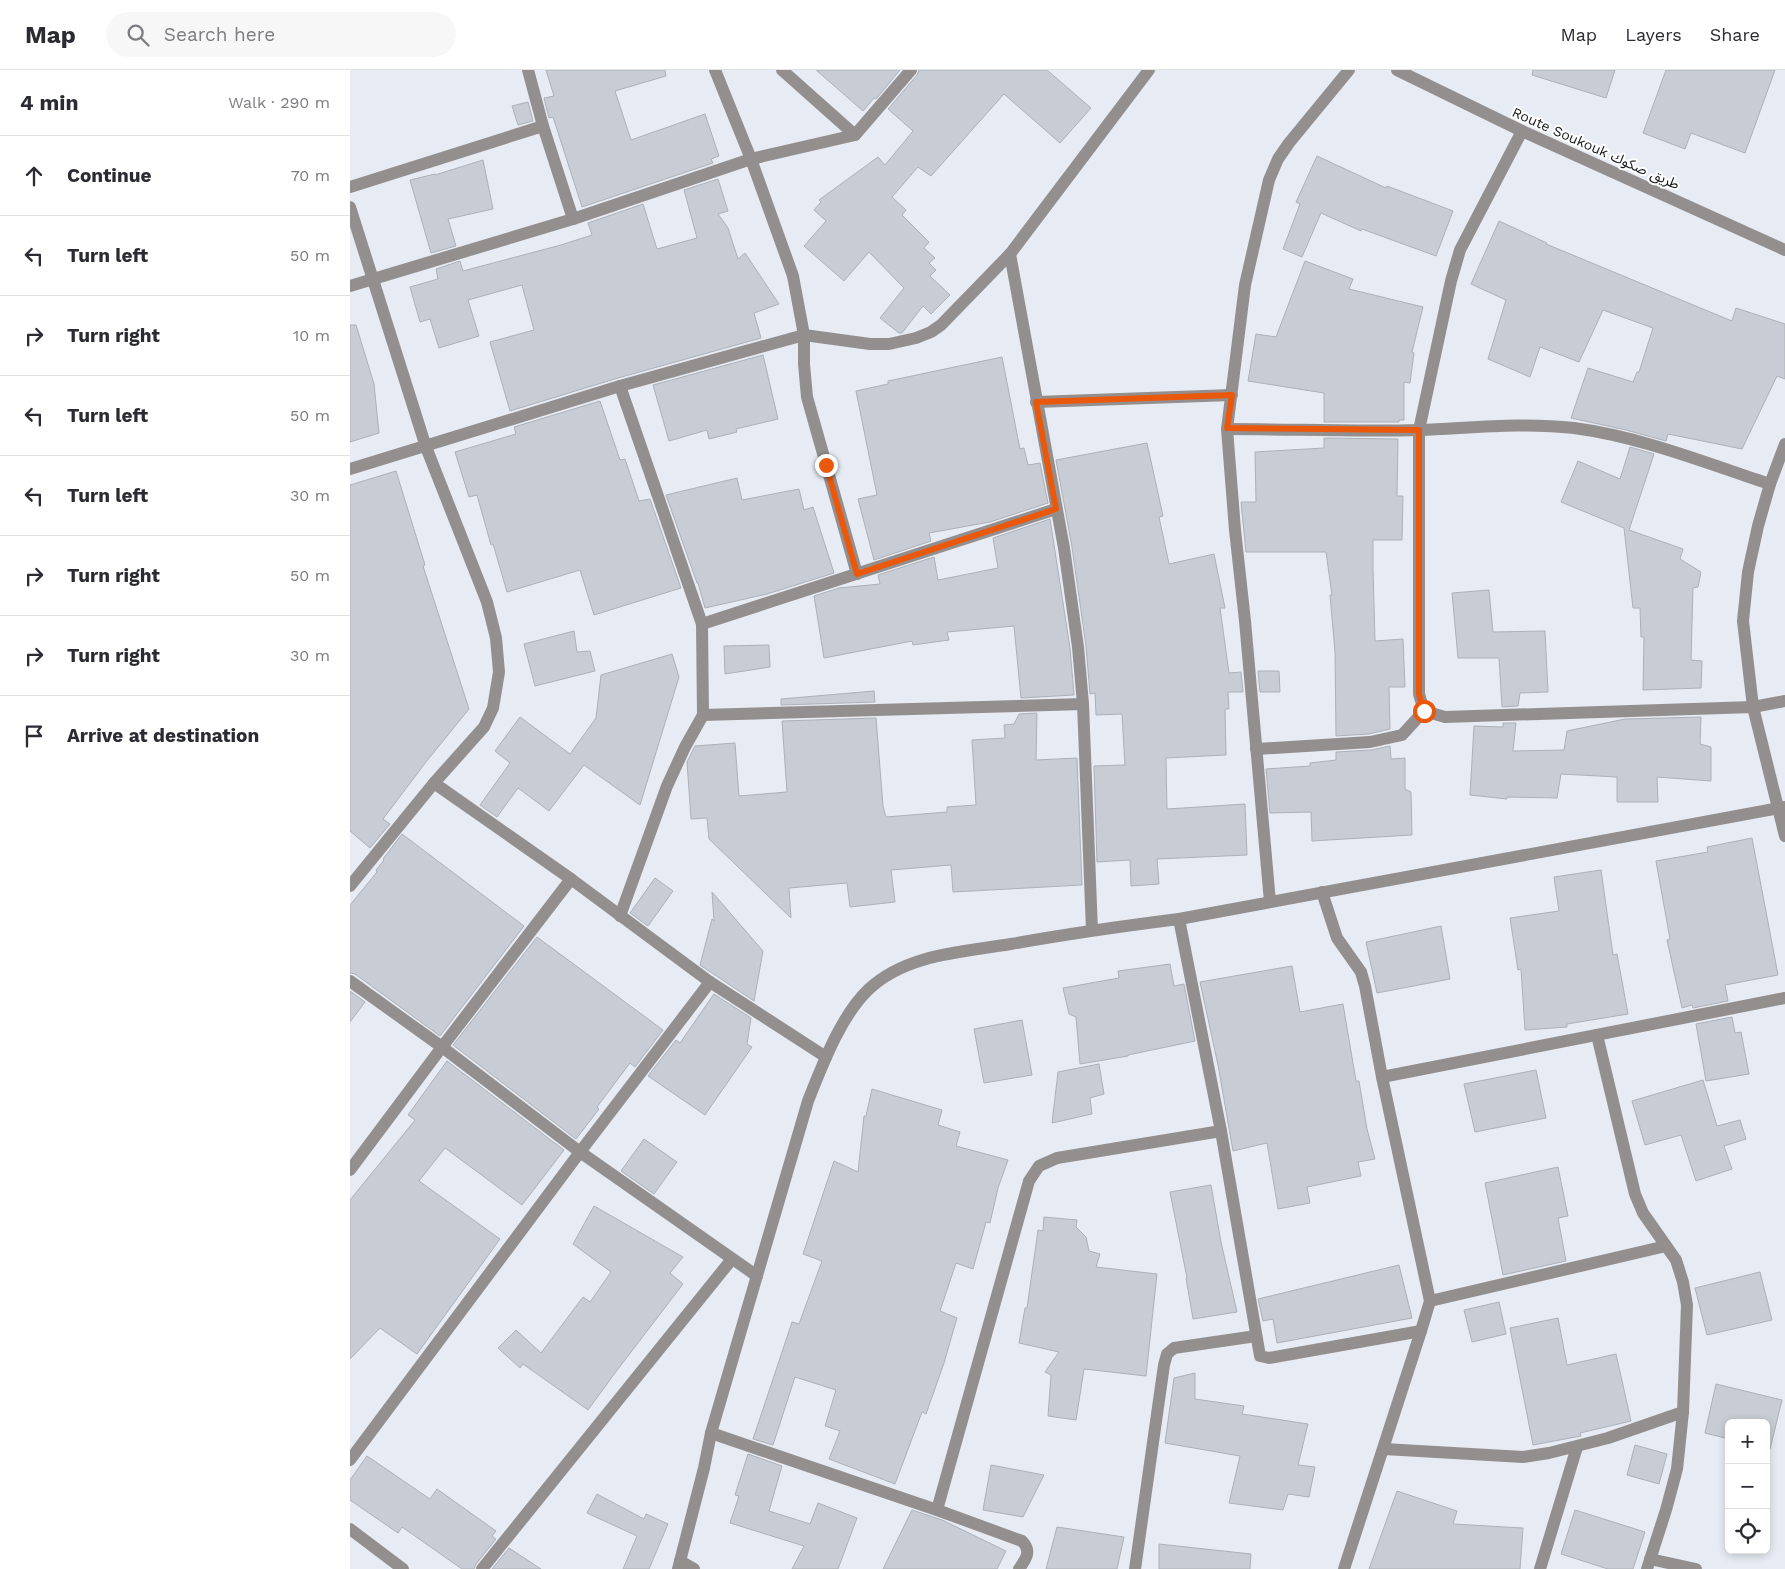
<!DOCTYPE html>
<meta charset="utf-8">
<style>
body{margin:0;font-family:"Work Sans","Noto Sans Arabic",sans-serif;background:#f7f7f7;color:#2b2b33}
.controls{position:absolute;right:15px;bottom:15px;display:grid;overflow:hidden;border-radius:8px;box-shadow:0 2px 8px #0003}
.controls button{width:45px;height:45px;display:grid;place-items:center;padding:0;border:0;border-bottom:1px solid #e1e1e2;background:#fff;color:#2b2b33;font:25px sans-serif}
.stop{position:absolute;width:15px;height:15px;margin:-11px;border:4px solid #ea580c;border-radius:50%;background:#fff}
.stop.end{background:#ea580c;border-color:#fff;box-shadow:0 1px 5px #0008}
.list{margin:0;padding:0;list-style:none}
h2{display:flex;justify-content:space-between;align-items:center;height:65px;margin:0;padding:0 20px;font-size:21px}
h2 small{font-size:16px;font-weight:400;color:#7c7c81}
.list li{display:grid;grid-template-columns:32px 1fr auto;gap:15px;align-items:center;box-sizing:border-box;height:80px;padding:0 20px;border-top:1px solid #e1e1e2}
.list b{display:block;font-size:19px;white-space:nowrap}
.list em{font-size:16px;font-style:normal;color:#7c7c81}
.icon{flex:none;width:28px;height:28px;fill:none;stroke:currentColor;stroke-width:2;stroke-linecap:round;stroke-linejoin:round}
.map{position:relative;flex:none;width:1435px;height:1499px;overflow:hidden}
header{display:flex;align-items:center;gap:30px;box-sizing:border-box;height:70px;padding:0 25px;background:#fff;border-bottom:1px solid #e1e1e2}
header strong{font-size:24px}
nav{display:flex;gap:28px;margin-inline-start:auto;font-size:18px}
.search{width:350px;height:45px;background:#f7f7f7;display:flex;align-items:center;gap:12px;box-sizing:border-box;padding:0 18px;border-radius:28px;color:#7c7c81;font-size:19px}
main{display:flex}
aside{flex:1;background:#fff}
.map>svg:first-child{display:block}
.building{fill:#c8ccd4;stroke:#acb0b7}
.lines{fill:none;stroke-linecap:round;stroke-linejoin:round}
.minor{stroke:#948f8f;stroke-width:12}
.route{stroke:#ea580c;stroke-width:6}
.labels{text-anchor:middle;stroke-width:4;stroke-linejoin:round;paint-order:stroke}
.street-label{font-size:14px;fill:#141618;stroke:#fff}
</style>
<header>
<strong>Map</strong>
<div class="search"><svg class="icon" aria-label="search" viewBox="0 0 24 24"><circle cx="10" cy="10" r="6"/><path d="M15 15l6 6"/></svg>Search here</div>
<nav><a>Map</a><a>Layers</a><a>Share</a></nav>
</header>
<main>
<aside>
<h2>4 min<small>Walk · 290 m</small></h2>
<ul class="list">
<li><svg class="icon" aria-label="ahead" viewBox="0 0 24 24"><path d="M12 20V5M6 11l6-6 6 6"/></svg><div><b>Continue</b></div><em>70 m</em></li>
<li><svg class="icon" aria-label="left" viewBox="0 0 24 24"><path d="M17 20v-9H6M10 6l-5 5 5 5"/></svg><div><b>Turn left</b></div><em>50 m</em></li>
<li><svg class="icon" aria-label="right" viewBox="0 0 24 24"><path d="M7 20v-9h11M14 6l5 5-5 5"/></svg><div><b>Turn right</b></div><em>10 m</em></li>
<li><svg class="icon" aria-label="left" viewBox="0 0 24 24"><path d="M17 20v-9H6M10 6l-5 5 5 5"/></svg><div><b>Turn left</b></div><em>50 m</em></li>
<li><svg class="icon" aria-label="left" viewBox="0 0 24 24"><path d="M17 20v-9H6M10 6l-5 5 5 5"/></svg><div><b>Turn left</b></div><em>30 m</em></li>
<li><svg class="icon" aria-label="right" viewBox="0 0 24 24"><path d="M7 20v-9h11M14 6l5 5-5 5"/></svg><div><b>Turn right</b></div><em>50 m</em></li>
<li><svg class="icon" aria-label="right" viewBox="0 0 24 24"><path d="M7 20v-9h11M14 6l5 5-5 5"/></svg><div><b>Turn right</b></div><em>30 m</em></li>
<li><svg class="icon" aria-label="arrive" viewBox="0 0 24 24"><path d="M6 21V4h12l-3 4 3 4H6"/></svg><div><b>Arrive at destination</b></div></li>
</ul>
</aside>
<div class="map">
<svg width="1435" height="1499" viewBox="0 0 1435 1499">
<rect width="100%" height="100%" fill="#e7ebf3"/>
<g class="building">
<path d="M 196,0 L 315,0 L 316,6 L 265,21 L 281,70 L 355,44 L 369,86 L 361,89 L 363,93 L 232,137 L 203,47 L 199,48 L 194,28 L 204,26 Z"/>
<path d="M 466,0 L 550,0 L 526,29 L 524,28 L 513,41 Z"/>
<path d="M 569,0 L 697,0 L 741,38 L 710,73 L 654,24 L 581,106 L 568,97 L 542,127 L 556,140 L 552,145 L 579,172 L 574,178 L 585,188 L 579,193 L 586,200 L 580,206 L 600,225 L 581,244 L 573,236 L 552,263 L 549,263 L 530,248 L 554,218 L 519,182 L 494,211 L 454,176 L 476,151 L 464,140 L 471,132 L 469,130 L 528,87 L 535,95 L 563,61 L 538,39 L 567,5 Z"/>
<path d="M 1183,0 L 1265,0 L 1256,28 L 1182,5 Z"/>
<path d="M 1316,0 L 1425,0 L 1395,83 L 1341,63 L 1335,79 L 1293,63 Z"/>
<path d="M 178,32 L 183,51 L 168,55 L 162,36 Z"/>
<path d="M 967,86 L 1036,118 L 1037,116 L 1103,141 L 1086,186 L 1012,159 L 1011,161 L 971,143 L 952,187 L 933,179 L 950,134 L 946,132 Z"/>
<path d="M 133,90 L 143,139 L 98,149 L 106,176 L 81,183 L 60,110 L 85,104 L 85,105 Z"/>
<path d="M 368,109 L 378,141 L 368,144 L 378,158 L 388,189 L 395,183 L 429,234 L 404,243 L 411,268 L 268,308 L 160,341 L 140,272 L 184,260 L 172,215 L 118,230 L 129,266 L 89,278 L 80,249 L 70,252 L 60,217 L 88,209 L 86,199 L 110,191 L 113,201 L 211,175 L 242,165 L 238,153 L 293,134 L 307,179 L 347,168 L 334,120 Z"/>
<path d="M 1149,151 L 1197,173 L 1196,174 L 1382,251 L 1386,238 L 1435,254 L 1435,309 L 1427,306 L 1392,379 L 1318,364 L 1316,371 L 1276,360 L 1221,348 L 1238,298 L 1283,312 L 1287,302 L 1289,302 L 1303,258 L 1253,240 L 1229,292 L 1190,277 L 1180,307 L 1138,289 L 1156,230 L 1121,214 Z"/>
<path d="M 955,191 L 1003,209 L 999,219 L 1073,237 L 1062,282 L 1064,283 L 1060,313 L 1054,312 L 1054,350 L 1049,350 L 1049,352 L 974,352 L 974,323 L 898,311 L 906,264 L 926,267 Z"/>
<path d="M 0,255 L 6,255 L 24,314 L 29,363 L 0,372 Z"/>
<path d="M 413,285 L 428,349 L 386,359 L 387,362 L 359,369 L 357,360 L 319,371 L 303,315 Z"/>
<path d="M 652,287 L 670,379 L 674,378 L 678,395 L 690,393 L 698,433 L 640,452 L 579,463 L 581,471 L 524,490 L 508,429 L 527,425 L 506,321 L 538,314 L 538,311 Z"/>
<path d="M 250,331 L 270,390 L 275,389 L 289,431 L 300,429 L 331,518 L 244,545 L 230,500 L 157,522 L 143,474 L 141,475 L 127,425 L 119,427 L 105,382 L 166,364 L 164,357 Z"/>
<path d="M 974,368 L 1048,369 L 1047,426 L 1053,426 L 1052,470 L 1023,470 L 1023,499 L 1025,571 L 1053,569 L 1055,617 L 1039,617 L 1040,659 L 1019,664 L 986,666 L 985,582 L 980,525 L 982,525 L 976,482 L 896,482 L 891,432 L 906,432 L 905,382 L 974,378 Z"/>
<path d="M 797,373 L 813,446 L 809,447 L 819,494 L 864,484 L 875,538 L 870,538 L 879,603 L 891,602 L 893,622 L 878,622 L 879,639 L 875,639 L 876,685 L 816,688 L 817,739 L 895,734 L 897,785 L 807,789 L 809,814 L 781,816 L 780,790 L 747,792 L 744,696 L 775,695 L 772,644 L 746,645 L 745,623 L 740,624 L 736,576 L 722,477 L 706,390 Z"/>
<path d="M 1280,377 L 1304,384 L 1279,460 L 1333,479 L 1330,489 L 1351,502 L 1348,517 L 1343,518 L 1341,590 L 1352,591 L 1351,618 L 1293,620 L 1294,567 L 1291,567 L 1290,538 L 1283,538 L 1274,458 L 1211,432 L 1228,391 L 1270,409 Z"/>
<path d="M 46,401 L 75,495 L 73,496 L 119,639 L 76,692 L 33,749 L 40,754 L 20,778 L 0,761 L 0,415 Z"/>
<path d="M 387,408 L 392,430 L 449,419 L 454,440 L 463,437 L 484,503 L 417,524 L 355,538 L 348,513 L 347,513 L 316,425 Z"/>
<path d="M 700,449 L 720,578 L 724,625 L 671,628 L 664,556 L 597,562 L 599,570 L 563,575 L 562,571 L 474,588 L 464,526 L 489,518 L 530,514 L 528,505 L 584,487 L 588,510 L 648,498 L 643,468 Z"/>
<path d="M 1139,520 L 1143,562 L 1195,561 L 1198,622 L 1170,623 L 1168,636 L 1152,637 L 1149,588 L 1108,588 L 1102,523 Z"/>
<path d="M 224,561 L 227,582 L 240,581 L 245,601 L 185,616 L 174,574 Z"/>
<path d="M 419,575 L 420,597 L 375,604 L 374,576 Z"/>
<path d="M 322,584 L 329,607 L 290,735 L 234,695 L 199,741 L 168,718 L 147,747 L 130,735 L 160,693 L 145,681 L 170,647 L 220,684 L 246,648 L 251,605 Z"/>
<path d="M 908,601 L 929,601 L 930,622 L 910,622 Z"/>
<path d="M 524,621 L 525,632 L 431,635 L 431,629 Z"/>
<path d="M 687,643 L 686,690 L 727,688 L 732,815 L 603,822 L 601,795 L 541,800 L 545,832 L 500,837 L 497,813 L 439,818 L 441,848 L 359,769 L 357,748 L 341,749 L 337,692 L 345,676 L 385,673 L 389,726 L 437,722 L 432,651 L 526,648 L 533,736 L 536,747 L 597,742 L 597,737 L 626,735 L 622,670 L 655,668 L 654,655 L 664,654 L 669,644 Z"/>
<path d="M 1351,647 L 1350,674 L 1361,677 L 1361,711 L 1307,707 L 1308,732 L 1267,732 L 1267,707 L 1211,704 L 1207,728 L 1157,727 L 1157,729 L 1120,725 L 1124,656 L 1153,657 L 1153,653 L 1166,653 L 1163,681 L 1214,680 L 1217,661 L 1275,649 Z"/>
<path d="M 1040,676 L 1041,689 L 1055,688 L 1055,719 L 1061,722 L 1062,765 L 962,771 L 961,742 L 920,743 L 916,699 L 960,696 L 960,693 L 986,690 L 986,682 L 1021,680 Z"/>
<path d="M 52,764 L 174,856 L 90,966 L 5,904 L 0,903 L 0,835 L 27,802 L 26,800 L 34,790 L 33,789 Z"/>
<path d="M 1402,768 L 1428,905 L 1375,915 L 1378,931 L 1343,938 L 1342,935 L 1332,938 L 1317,870 L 1320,869 L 1306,791 L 1358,782 L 1357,777 Z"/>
<path d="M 1251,800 L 1263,885 L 1267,884 L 1278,944 L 1217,954 L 1217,957 L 1175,960 L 1171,899 L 1168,900 L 1160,848 L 1209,841 L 1204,807 Z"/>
<path d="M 305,808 L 323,821 L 298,856 L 280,843 Z"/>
<path d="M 362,822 L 413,881 L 404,931 L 350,895 L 362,849 L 364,851 Z"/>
<path d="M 1091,856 L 1100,909 L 1027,923 L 1016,872 Z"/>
<path d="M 187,867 L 313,960 L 285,997 L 280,993 L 247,1037 L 249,1039 L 226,1069 L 103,975 Z"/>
<path d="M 820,894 L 824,916 L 834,914 L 845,971 L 778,985 L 778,986 L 730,994 L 726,947 L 719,944 L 713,918 L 769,908 L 768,901 Z"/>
<path d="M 942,896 L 950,942 L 993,934 L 1006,1011 L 1009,1011 L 1017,1059 L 1025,1089 L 1008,1092 L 1011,1106 L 957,1117 L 960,1133 L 928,1139 L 917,1073 L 883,1081 L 868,995 L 850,912 Z"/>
<path d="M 0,921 L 15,932 L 0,952 Z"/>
<path d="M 364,924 L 401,948 L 397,974 L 402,977 L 355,1045 L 298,1006 L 326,970 L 330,973 Z"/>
<path d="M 1382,947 L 1385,963 L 1391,962 L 1399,1004 L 1356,1011 L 1346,954 Z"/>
<path d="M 672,950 L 682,1005 L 634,1013 L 624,959 Z"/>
<path d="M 97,991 L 214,1080 L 172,1135 L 95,1078 L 69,1111 L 150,1169 L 67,1284 L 30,1258 L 0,1289 L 0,1130 L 65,1050 L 58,1045 Z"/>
<path d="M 749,994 L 754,1024 L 740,1028 L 742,1044 L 702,1053 L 708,1002 Z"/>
<path d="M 1186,1000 L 1196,1048 L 1125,1062 L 1114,1014 Z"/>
<path d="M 1353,1010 L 1367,1056 L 1390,1050 L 1396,1069 L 1374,1076 L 1382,1099 L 1346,1111 L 1331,1065 L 1295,1075 L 1282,1031 Z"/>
<path d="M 522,1019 L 592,1040 L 588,1055 L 610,1062 L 606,1076 L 658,1090 L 648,1118 L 640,1153 L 636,1152 L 623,1199 L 606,1193 L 590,1241 L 607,1248 L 594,1293 L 576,1344 L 572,1342 L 545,1414 L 479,1389 L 490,1361 L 475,1356 L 486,1320 L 445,1307 L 423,1375 L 403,1369 L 442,1252 L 449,1254 L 472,1191 L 453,1184 L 484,1091 L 508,1102 L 514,1046 L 516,1046 Z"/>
<path d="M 294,1069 L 327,1092 L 304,1124 L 271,1101 Z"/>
<path d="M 1208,1097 L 1218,1146 L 1208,1148 L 1216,1191 L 1153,1205 L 1135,1113 Z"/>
<path d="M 861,1115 L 871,1172 L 887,1242 L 843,1249 L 836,1208 L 837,1208 L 820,1122 Z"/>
<path d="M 244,1136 L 333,1187 L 320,1203 L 333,1214 L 265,1303 L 238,1340 L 173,1294 L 170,1298 L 148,1278 L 166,1260 L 191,1283 L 233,1227 L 240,1232 L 261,1202 L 223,1174 Z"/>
<path d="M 694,1147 L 727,1150 L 726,1157 L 736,1167 L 739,1181 L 750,1184 L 746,1197 L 807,1204 L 796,1306 L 734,1299 L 726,1350 L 698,1346 L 701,1305 L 695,1302 L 709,1282 L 669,1273 L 675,1238 L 677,1238 L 688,1160 L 693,1161 Z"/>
<path d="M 1049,1195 L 1062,1248 L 927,1273 L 923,1249 L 913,1251 L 908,1229 Z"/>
<path d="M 1410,1202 L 1422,1250 L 1357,1265 L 1345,1218 Z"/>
<path d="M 1149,1232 L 1156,1264 L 1122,1272 L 1114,1240 Z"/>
<path d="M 1208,1248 L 1217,1295 L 1266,1284 L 1281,1351 L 1230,1363 L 1231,1366 L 1183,1375 L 1160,1258 Z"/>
<path d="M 845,1303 L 845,1329 L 894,1336 L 892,1344 L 958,1354 L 948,1395 L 965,1397 L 959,1427 L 938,1424 L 933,1440 L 879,1433 L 890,1386 L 815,1373 L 824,1308 Z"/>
<path d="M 1366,1314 L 1432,1330 L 1420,1379 L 1416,1378 L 1416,1353 L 1379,1353 L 1379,1369 L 1355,1363 Z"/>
<path d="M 1285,1375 L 1317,1384 L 1309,1414 L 1277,1405 Z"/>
<path d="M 398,1384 L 432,1396 L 419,1441 L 460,1454 L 468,1433 L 507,1448 L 488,1499 L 442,1499 L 454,1476 L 380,1453 L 389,1426 L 385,1425 Z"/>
<path d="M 17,1386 L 80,1429 L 87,1419 L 146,1461 L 142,1466 L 146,1469 L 126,1494 L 124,1499 L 112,1499 L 52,1457 L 48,1463 L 0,1430 L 0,1410 Z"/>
<path d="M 641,1395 L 694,1405 L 673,1447 L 633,1440 Z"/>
<path d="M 1047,1421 L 1107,1441 L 1103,1454 L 1173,1458 L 1170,1499 L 1019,1499 Z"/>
<path d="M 247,1424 L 294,1449 L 296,1444 L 318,1454 L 299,1499 L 273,1499 L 287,1466 L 237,1443 Z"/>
<path d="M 562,1440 L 592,1450 L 656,1481 L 647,1499 L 533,1499 Z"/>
<path d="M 1225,1440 L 1295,1462 L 1283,1499 L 1258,1499 L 1211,1484 Z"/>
<path d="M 707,1457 L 774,1467 L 767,1499 L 696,1499 Z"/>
<path d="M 809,1474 L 901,1484 L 900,1499 L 809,1499 Z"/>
<path d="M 159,1478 L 191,1499 L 142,1499 Z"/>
</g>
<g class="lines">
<g class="minor">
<path d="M 178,0 L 193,56 L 223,149"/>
<path d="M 365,0 L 401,89 L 443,206 L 454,265 L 454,294 L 457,327 L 507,504"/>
<path d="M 432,0 L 505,65"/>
<path d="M 1047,0 L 1172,61 L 1435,180"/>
<path d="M 0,117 L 193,56"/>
<path d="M 0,137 L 76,377 L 137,532 L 146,568 L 149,602 L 143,638 L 134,657 L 84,713 L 0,816"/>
<path d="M 660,184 L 714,478 L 728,577 L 733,634 L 742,860"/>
<path d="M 0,216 L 223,149 L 401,89 L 505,65 L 561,0"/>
<path d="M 270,316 L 352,554 L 353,645 L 335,677 L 317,716 L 270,846"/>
<path d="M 686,332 L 882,325"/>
<path d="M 877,359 C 941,359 1006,362 1070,360 C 1122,358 1173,352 1224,358 C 1292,367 1356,393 1420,414"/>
<path d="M 1435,374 L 1420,414 L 1408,456 L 1398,502 L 1393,551 L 1403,637 L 1435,766"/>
<path d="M 0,399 L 270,316 L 454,265 L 520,274 L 539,274 L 566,268 L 581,262 L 591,255 L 660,184 L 799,0"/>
<path d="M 352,554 L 706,439"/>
<path d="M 1074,641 L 1069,624 L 1069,360 L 1101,211 L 1110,180 L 1172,61"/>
<path d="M 1074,641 L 1095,647 L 1403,637 L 1435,631"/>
<path d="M 353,645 L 733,634"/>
<path d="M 906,679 L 1020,672 L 1052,665 L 1074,641"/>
<path d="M 84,713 L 221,809 L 360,912 L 476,987"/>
<path d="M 972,822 L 987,868 L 1011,902 L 1015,916 L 1032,1007 L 1080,1231 L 1071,1261 L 994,1499"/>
<path d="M 920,832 L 895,551 L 885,460 L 877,359 L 895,215 L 919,110 L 928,89 L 939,73 L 999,0"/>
<path d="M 829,849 L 871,1061 L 910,1286 L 919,1288 L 1071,1261"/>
<path d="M 0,911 L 92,977 L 230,1082 L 407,1206"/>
<path d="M 1247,965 L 1285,1124 L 1293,1143 L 1326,1190 L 1333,1212 L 1337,1235 L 1333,1342 L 1327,1399 L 1316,1440 L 1297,1499"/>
<path d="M 1032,1007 L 1435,928"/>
<path d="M 0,1100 L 92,977 L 221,809"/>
<path d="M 1080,1231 L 1316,1176"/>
<path d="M 361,1363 L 587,1440 L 672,1471 C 682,1481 676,1489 669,1499"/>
<path d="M 1034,1379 L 1173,1387 L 1199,1383 L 1258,1368 L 1333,1342"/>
<path d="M 0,1390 L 230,1082 L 360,912"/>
<path d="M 587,1440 L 679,1111 L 689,1096 L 707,1088 L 871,1061"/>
<path d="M 0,1459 L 53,1499"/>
<path d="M 1300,1489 L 1346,1499"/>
<path d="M 330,1491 L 344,1499"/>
<path d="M 132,1499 L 382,1189"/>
<path d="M 328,1499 L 354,1398 L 361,1363 L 458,1031 C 472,996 491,945 519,919 C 556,884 613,882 661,874 C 717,864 773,856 829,849 L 1435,737"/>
<path d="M 785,1499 L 814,1295 L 817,1284 L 824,1278 L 906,1266"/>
<path d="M 1190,1499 L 1227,1377"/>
</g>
</g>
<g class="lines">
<path class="route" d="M 476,395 L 507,504 L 706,439 L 686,332 L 882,325 L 877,358 L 1069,360 L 1069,624 L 1074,641"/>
</g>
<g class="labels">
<g class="street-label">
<text transform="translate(1246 78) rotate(24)" y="5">Route Soukouk طريق صكوك</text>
</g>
</g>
</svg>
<div class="controls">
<button>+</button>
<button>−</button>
<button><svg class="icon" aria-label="locate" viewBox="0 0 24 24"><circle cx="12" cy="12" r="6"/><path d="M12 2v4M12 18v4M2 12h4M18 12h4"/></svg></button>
</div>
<div class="stop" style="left:1074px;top:641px"></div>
<div class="stop end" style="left:476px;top:395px"></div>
</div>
</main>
